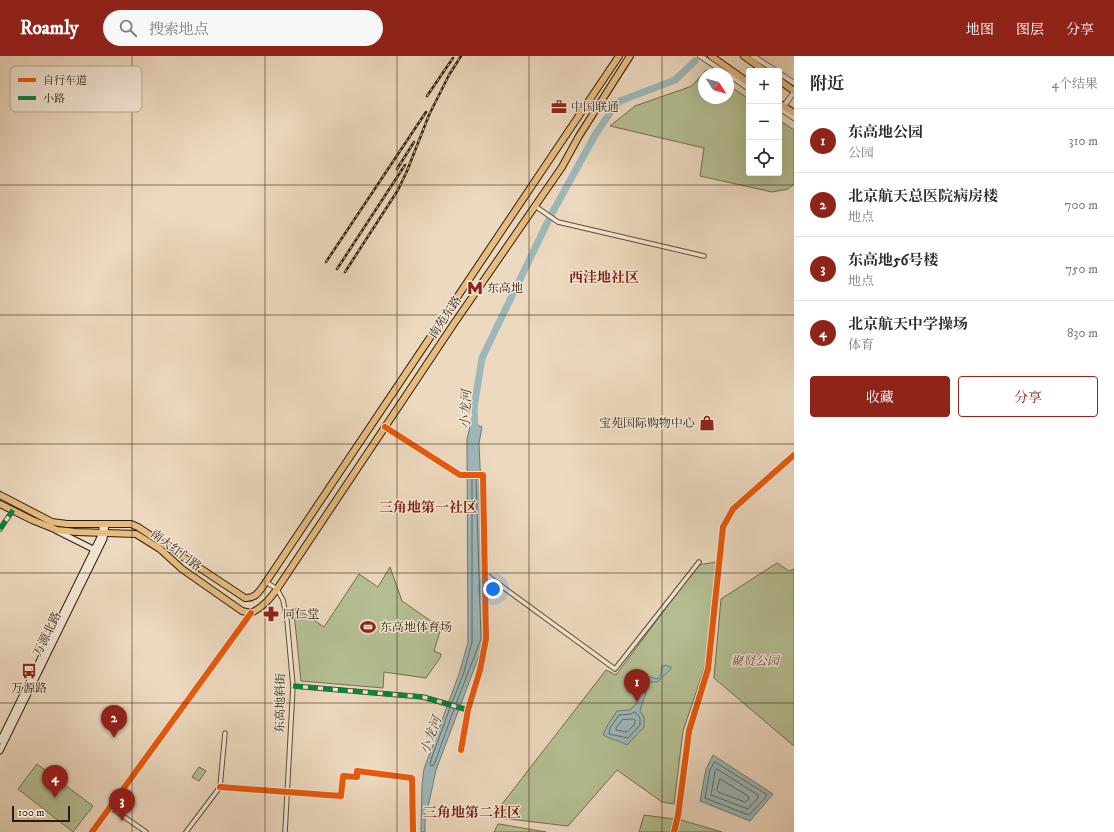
<!DOCTYPE html>
<html lang="zh">
<meta charset="utf-8">
<style>
body{margin:0;font-family:"IM FELL DW Pica","Noto Serif SC",serif;background:#f7f7f7;color:#2b2b33}
.controls{position:absolute;right:12px;top:12px;display:grid;overflow:hidden;border-radius:4px;box-shadow:0 4px 16px #0002}
.controls button{width:36px;height:36px;display:grid;place-items:center;padding:0;border:0;border-bottom:1px solid #e1e1e2;background:#fff;color:#2b2b33;font:20px sans-serif}
.compass{position:absolute;left:698px;top:12px;width:36px;height:36px;border-radius:50%;background:#fff;box-shadow:0 4px 16px #0002;rotate:126deg}
.scale{position:absolute;left:12px;bottom:10px;width:58px;box-sizing:border-box;padding-left:4px;border:2px solid #2b1d0a;border-top:0;font-size:11px;line-height:14px;white-space:nowrap;color:#2b1d0a;-webkit-text-stroke:3px #f3e6d5;paint-order:stroke}
.you{position:absolute;left:493px;top:533px;width:14px;height:14px;margin:-10px;border:3px solid #fff;border-radius:50%;background:#1a73e8;box-shadow:0 0 0 6px #1a73e833}
.badge{display:grid;place-items:center;width:26px;height:26px;border-radius:50%;background:#8f2418;color:#fff;font-size:13px;font-weight:700}
.pin{position:absolute;translate:-50% -33px;filter:drop-shadow(0 1px 2px #0008)}
.pin::after{content:'';position:absolute;top:21px;width:14px;height:12px;background:inherit;clip-path:polygon(0 0,100% 0,50% 100%)}
.list{margin:0;padding:0;list-style:none}
h2{display:flex;justify-content:space-between;align-items:center;height:52px;margin:0;padding:0 16px;font-size:17px}
h2 small{font-size:13px;font-weight:400;color:#7c7c81}
.list li{display:grid;grid-template-columns:26px 1fr auto;gap:12px;align-items:center;box-sizing:border-box;height:64px;padding:0 16px;border-top:1px solid #e1e1e2}
.list b{display:block;font-size:15px;white-space:nowrap}
.list p{margin:0;font-size:13px;white-space:nowrap;color:#7c7c81}
.list em{font-size:13px;font-style:normal;color:#7c7c81}
.actions{display:flex;gap:8px;padding:12px 16px}
.actions a{flex:1;padding:9px 0;border:1px solid #8f2418;border-radius:4px;text-align:center;font-size:14px;color:#8f2418}
.actions .main{background:#8f2418;color:#fff}
.icon{flex:none;width:22px;height:22px;fill:none;stroke:currentColor;stroke-width:2;stroke-linecap:round;stroke-linejoin:round}
.map{position:relative;flex:none;width:794px;height:776px;overflow:hidden}
header{display:flex;align-items:center;gap:24px;box-sizing:border-box;height:56px;padding:0 20px;background:#8f2418;color:#fff}
header strong{font-size:19px}
nav{display:flex;gap:22px;margin-inline-start:auto;font-size:14px}
.search{width:280px;height:36px;background:#f7f7f7;display:flex;align-items:center;gap:10px;box-sizing:border-box;padding:0 14px;border-radius:22px;color:#7c7c81;font-size:15px}
main{display:flex}
aside{flex:1;background:#fff}
.map>svg:first-child{display:block}
.green{fill:#b5c094;stroke:#706e4f}
.water{fill:#9db8bb;stroke:#6f7a74}
.lines{fill:none;stroke-linecap:round;stroke-linejoin:round}
.shore{stroke:#646a62;stroke-width:1}
.river{stroke:#9db8bb;stroke-width:7}
.minor-casing{stroke:#5c4c37;stroke-width:5.5}
.tertiary-casing{stroke:#5c4c37;stroke-width:6}
.secondary-casing{stroke:#2b1d0a;stroke-width:7}
.trunk-casing{stroke:#2b1d0a;stroke-width:8}
.minor{stroke:#f3e6d5;stroke-width:3.5}
.tertiary{stroke:#f3e6d5;stroke-width:4.5}
.secondary{stroke:#f3e6d5;stroke-width:5}
.trunk{stroke:#e6bc80;stroke-width:6}
.rail-casing{stroke:#2b1d0a;stroke-width:2.5}
.rail{stroke:#f3e6d5;stroke-width:1;stroke-dasharray:3;stroke-linecap:butt}
.quiet{stroke:#00873e;stroke-width:5;stroke-dasharray:10 5;stroke-linecap:butt}
.cycleway-casing{stroke:#f3e6d5;stroke-width:8}
.cycleway{stroke:#e8590c;stroke-width:6}
.grid{fill:none;stroke:#2b1d0a;stroke-width:1;stroke-opacity:0.55}
.labels{text-anchor:middle;stroke-width:3;stroke-linejoin:round;paint-order:stroke}
.poi-label{font-size:12px;fill:#2b1d0a;stroke:#f3e6d5;text-anchor:start}
.street-label{font-size:12px;fill:#2b1d0a;stroke:#f3e6d5}
.park-label{font-size:12px;font-style:italic;fill:#544e33;stroke:#f3e6d5}
.water-label{font-size:13px;font-style:italic;fill:#4d4c3f;stroke:#f3e6d5}
.quarter-label{font-size:14px;font-weight:bold;fill:#7a1f14;stroke:#f3e6d5}
.key{fill:#f3e6d5;stroke:#b7aa98;stroke-width:1}
.key-label{font-size:11px;fill:#2b1d0a}
</style>
<header>
<strong>Roamly</strong>
<div class="search"><svg class="icon" aria-label="search" viewBox="0 0 24 24"><circle cx="10" cy="10" r="6"/><path d="M15 15l6 6"/></svg>搜索地点</div>
<nav><a>地图</a><a>图层</a><a>分享</a></nav>
</header>
<main>
<div class="map">
<svg width="794" height="776" viewBox="0 0 794 776">
<rect width="100%" height="100%" fill="#edd9bf"/>
<filter id="stains"><feTurbulence type="fractalNoise" baseFrequency=".005" numOctaves="4"/><feColorMatrix values="0 0 0 0 .2 0 0 0 0 .09 0 0 0 0 .02 0 0 0 .5 -.17"/></filter>
<radialGradient id="worn" r=".72"><stop offset=".6" stop-color="#630" stop-opacity="0"/><stop offset="1" stop-color="#630" stop-opacity=".3"/></radialGradient>
<g class="green">
<path d="M 706,14 L 712,18 L 704,18 L 704,42 L 728,42 L 728,29 L 749,43 L 749,117 L 779,117 L 779,64 L 794,74 L 794,128 L 788,133 L 772,136 L 700,120 L 704,92 L 610,70 L 635,50 L 692,30 Z"/>
<path d="M 716,506 L 708,601 L 683,675 L 674,748 L 662,746 L 617,714 L 568,770 L 492,761 L 606,614 L 616,619 L 698,509 Z"/>
<path d="M 777,507 L 789,515 L 794,513 L 794,690 L 714,622 L 721,543 Z"/>
<path d="M 390,511 L 402,545 L 441,572 L 434,595 L 441,598 L 440,602 L 426,622 L 384,616 L 383,632 L 301,625 L 294,557 L 296,552 L 324,571 L 359,518 L 378,531 Z"/>
<path d="M 37,708 L 93,750 L 73,776 L 18,733 Z"/>
<path d="M 199,711 L 206,715 L 199,725 L 192,721 Z"/>
<path d="M 644,759 L 681,764 L 722,776 L 639,776 Z"/>
<path d="M 498,768 L 499,768 L 546,776 L 494,776 Z"/>
</g>
<g class="water">
<path d="M 471,366 L 482,371 L 479,387 L 483,478 L 485,584 L 436,714 L 428,751 L 425,752 L 425,776 L 421,776 L 422,729 L 424,713 L 460,615 L 468,586 L 467,383 Z"/>
<path d="M 665,609 L 671,611 L 671,613 L 657,626 L 649,626 L 640,655 L 644,661 L 644,671 L 627,689 C 619,684 611,684 603,679 L 607,670 L 617,655 L 630,654 L 636,648 L 647,620 L 657,623 L 661,619 L 662,610 Z"/>
<path d="M 713,699 L 773,738 L 750,765 L 700,745 L 706,713 Z"/>
</g>
<g class="lines">
<g class="shore">
<path d="M 452,647 L 464,616 L 472,586 L 472,422"/>
<path d="M 456,648 L 481,583 L 476,422"/>
<path d="M 450,652 L 432,701 L 430,708 L 431,710 L 434,709 L 454,653"/>
<path d="M 635,656 L 640,662 L 640,669 L 628,682 L 609,678 L 610,672 L 619,659 L 631,658 Z"/>
<path d="M 633,663 L 635,664 L 635,668 L 627,676 L 616,674 L 616,672 L 622,664 Z"/>
<path d="M 715,706 L 766,738 L 766,741 L 749,759 L 705,742 L 710,714 Z"/>
<path d="M 717,713 L 758,739 L 758,742 L 748,753 L 711,739 L 715,716 Z"/>
<path d="M 720,723 L 748,740 L 749,743 L 745,746 L 718,736 L 717,734 Z"/>
</g>
<path class="river" d="M 475,376 L 474,352 L 482,302 L 551,159 L 595,79 L 612,54 L 620,45 L 675,24 L 695,5"/>
<defs>
<g id="minor">
<path d="M 535,150 L 558,166 L 704,200"/>
<path d="M 385,371 L 460,419 L 483,419 L 486,583 L 480,614 L 468,654 L 461,694"/>
<path d="M 0,473 L 13,454"/>
<path d="M 485,518 L 615,613 L 699,506"/>
<path d="M 266,526 L 277,533 L 283,544 L 287,564 L 293,630 L 285,776"/>
<path d="M 293,630 L 423,641 L 468,654"/>
<path d="M 220,731 L 341,740 L 343,720 L 357,721 L 357,715 L 412,722 L 413,776"/>
<path d="M 110,751 L 146,776"/>
<path d="M 92,776 L 251,557"/>
<path d="M 186,776 L 220,731 L 225,677"/>
</g>
<g id="tertiary">
<path d="M 700,0 L 727,18"/>
<path d="M 753,0 L 776,15"/>
<path d="M 779,17 L 794,27"/>
<path d="M 728,18 L 749,33"/>
<path d="M 779,52 L 794,62"/>
<path d="M 781,54 L 794,36"/>
<path d="M 674,776 L 678,760 L 689,675 L 708,613 L 723,471 L 733,453 L 794,399"/>
</g>
<g id="secondary">
<path d="M 57,475 L 93,493"/>
<path d="M 0,685 L 102,477 L 102,468"/>
<path d="M 0,695 L 104,483 L 106,468"/>
</g>
<g id="trunk">
<path d="M 711,0 L 749,27"/>
<path d="M 744,0 L 765,15"/>
<path d="M 779,24 L 794,35"/>
<path d="M 779,47 L 794,57"/>
<path d="M 0,439 L 52,466 L 67,468 L 131,468 L 138,471 L 245,542 C 256,543 260,534 266,526 L 619,0"/>
<path d="M 0,448 L 32,464 L 57,474 L 76,476 L 136,478 L 160,493 L 182,513 L 242,555 L 251,557 C 263,551 269,544 277,533 L 453,269 L 562,111 L 579,80 L 630,0"/>
</g>
</defs>
<use href="#minor" class="minor-casing"/>
<use href="#tertiary" class="tertiary-casing"/>
<use href="#secondary" class="secondary-casing"/>
<use href="#trunk" class="trunk-casing"/>
<use href="#minor" class="minor"/>
<use href="#tertiary" class="tertiary"/>
<use href="#secondary" class="secondary"/>
<use href="#trunk" class="trunk"/>
<defs>
<g id="rail">
<path d="M 427,40 L 453,2"/>
<path d="M 397,113 L 414,86"/>
<path d="M 326,206 L 426,56"/>
<path d="M 337,213 L 405,109"/>
<path d="M 345,216 L 398,134 L 407,115 L 429,59 L 449,19 L 461,0"/>
</g>
</defs>
<use href="#rail" class="rail-casing"/>
<use href="#rail" class="rail"/>
<g class="quiet">
<path d="M 0,473 L 13,454"/>
<path d="M 293,630 L 423,641 L 468,654"/>
</g>
<defs>
<g id="cycleway">
<path d="M 385,371 L 460,419 L 483,419 L 486,583 L 480,614 L 468,654 L 461,694"/>
<path d="M 220,731 L 341,740 L 343,720 L 357,721 L 357,715 L 412,722 L 413,776"/>
<path d="M 92,776 L 251,557"/>
<path d="M 674,776 L 678,760 L 689,675 L 708,613 L 723,471 L 733,453 L 794,399"/>
</g>
</defs>
<use href="#cycleway" class="cycleway-casing"/>
<use href="#cycleway" class="cycleway"/>
</g>
<path class="grid" d="M 132,0 L 132,776M 265,0 L 265,776M 397,0 L 397,776M 529,0 L 529,776M 662,0 L 662,776M 0,129 L 794,129M 0,259 L 794,259M 0,388 L 794,388M 0,517 L 794,517M 0,647 L 794,647"/>
<defs>
<symbol id="office-bare" viewBox="-9 -9 18 18"><path d="M-6-3h4V-5.5h4V-3h4V5H-6ZM-1-4.5V-3h2v-1.5ZM-6 0V1H6V0Z" fill="#8f2418" stroke="#f3e6d5" stroke-width="2.5" paint-order="stroke"/></symbol>
<symbol id="metro-bare" viewBox="-9 -9 18 18"><path d="M-5.5 5V-5H-3L0 0L3-5H5.5V5H3V-.5L0 4L-3-.5V5Z" fill="#8f2418" stroke="#f3e6d5" stroke-width="2.5" paint-order="stroke"/></symbol>
<symbol id="shop-bare" viewBox="-9 -9 18 18"><path d="M-5-2.5h2.3a2.7 3.5 0 0 1 5.4 0H5L5.5 6h-11ZM-1.5-2.5h3a1.5 2.3 0 0 0-3 0Z" fill="#8f2418" stroke="#f3e6d5" stroke-width="2.5" paint-order="stroke"/></symbol>
<symbol id="pharmacy-bare" viewBox="-9 -9 18 18"><path d="M-2-6h4v4h4v4h-4v4h-4v-4h-4v-4h4Z" fill="#8f2418" stroke="#f3e6d5" stroke-width="2.5" paint-order="stroke"/></symbol>
<symbol id="stadium-bare" viewBox="-9 -9 18 18"><path d="M0-5a6.5 5 0 1 0 0 10a6.5 5 0 1 0 0-10ZM-3.5-1.8h7v3.6h-7Z" fill="#8f2418" stroke="#f3e6d5" stroke-width="2.5" paint-order="stroke"/></symbol>
<symbol id="bus-bare" viewBox="-9 -9 18 18"><path d="M-5-6H5V4H4V6H2V4H-2V6H-4V4H-5ZM-3.5-4V0h7V-4ZM-3.5 1.2v1.5H-2V1.2ZM2 1.2v1.5H3.5V1.2Z" fill="#8f2418" stroke="#f3e6d5" stroke-width="2.5" paint-order="stroke"/></symbol>
</defs>
<g fill-rule="evenodd">
<use href="#office-bare" x="548" y="40" width="22" height="22"/>
<use href="#metro-bare" x="464" y="221" width="22" height="22"/>
<use href="#shop-bare" x="696" y="356" width="22" height="22"/>
<use href="#pharmacy-bare" x="260" y="547" width="22" height="22"/>
<use href="#stadium-bare" x="357" y="560" width="22" height="22"/>
<use href="#bus-bare" x="18" y="604" width="22" height="22"/>
</g>
<g class="labels">
<g class="poi-label">
<text x="571" y="55">中国联通</text>
<text x="487" y="236">东高地</text>
<text x="695" y="371" text-anchor="end">宝苑国际购物中心</text>
<text x="283" y="562">同仁堂</text>
<text x="380" y="575">东高地体育场</text>
<text x="29" y="636" text-anchor="middle">万源路</text>
</g>
<g class="street-label">
<text transform="translate(445 261) rotate(-56)" y="4">南苑东路</text>
<text transform="translate(176 494) rotate(37)" y="4">南大红门路</text>
<text transform="translate(47 578) rotate(-64)" y="4">万源北路</text>
<text transform="translate(280 647) rotate(-89)" y="4">东高地斜街</text>
</g>
<g class="park-label">
<text x="755" y="609">聚贤公园</text>
</g>
<g class="water-label">
<text transform="translate(465 353) rotate(-88)" y="5">小龙河</text>
<text transform="translate(430 679) rotate(-70)" y="5">小龙河</text>
</g>
<g class="quarter-label">
<text x="604" y="226">西洼地社区</text>
<text x="428" y="456">三角地第一社区</text>
<text x="472" y="761">三角地第二社区</text>
</g>
</g>
<rect x="10" y="10" width="132" height="46" rx="6" class="key"/>
<rect x="18" y="22" width="18" height="4" fill="#e8590c"/>
<rect x="18" y="40" width="18" height="4" fill="#00873e"/>
<g class="key-label">
<text x="43" y="28">自行车道</text>
<text x="43" y="46">小路</text>
</g>
<rect width="100%" height="100%" filter="url(#stains)"/>
<rect width="100%" height="100%" fill="url(#worn)"/>
</svg>
<div class="controls">
<button>+</button>
<button>−</button>
<button><svg class="icon" aria-label="locate" viewBox="0 0 24 24"><circle cx="12" cy="12" r="6"/><path d="M12 2v4M12 18v4M2 12h4M18 12h4"/></svg></button>
</div>
<svg class="compass" viewBox="-18 -18 36 36"><path d="M0-13l5 13h-10z" fill="#e53935"/><path d="M0 13l5-13h-10z" fill="#7c7c81"/></svg>
<div class="scale">100 m</div>
<div class="you"></div>
<div class="pin badge" style="left:637px;top:646px">1</div>
<div class="pin badge" style="left:114px;top:682px">2</div>
<div class="pin badge" style="left:122px;top:765px">3</div>
<div class="pin badge" style="left:55px;top:742px">4</div>
</div>
<aside>
<h2>附近<small>4个结果</small></h2>
<ul class="list">
<li><span class="badge">1</span><div><b>东高地公园</b><p>公园</p></div><em>310 m</em></li>
<li><span class="badge">2</span><div><b>北京航天总医院病房楼</b><p>地点</p></div><em>700 m</em></li>
<li><span class="badge">3</span><div><b>东高地56号楼</b><p>地点</p></div><em>750 m</em></li>
<li><span class="badge">4</span><div><b>北京航天中学操场</b><p>体育</p></div><em>830 m</em></li>
</ul>
<div class="actions"><a class="main">收藏</a><a>分享</a></div>
</aside>
</main>
